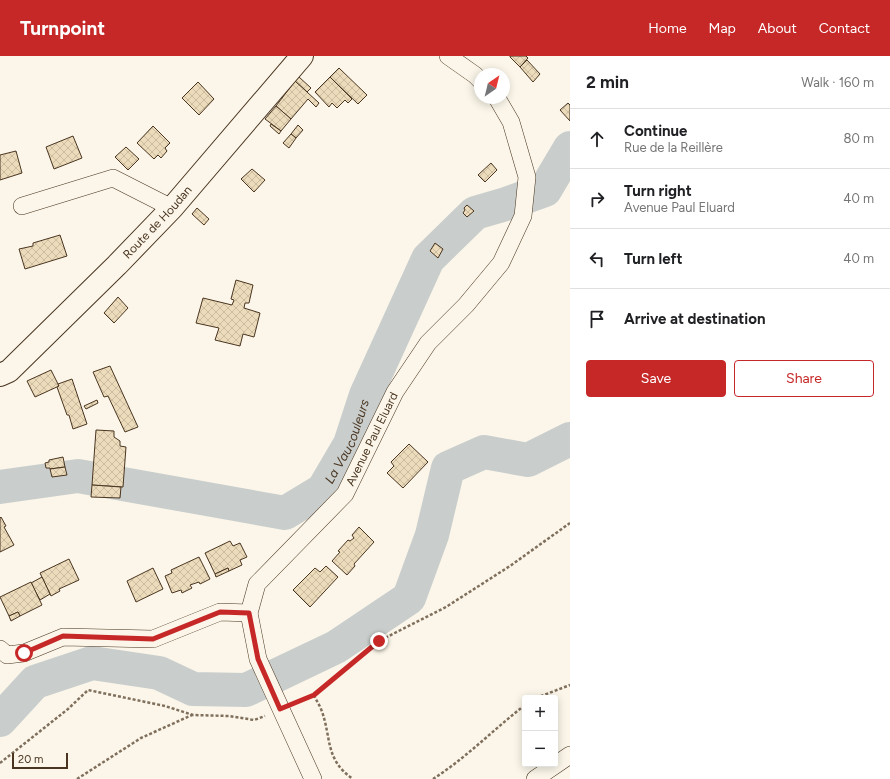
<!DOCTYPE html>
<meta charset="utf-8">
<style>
body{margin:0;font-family:Figtree,sans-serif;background:#f2f2f2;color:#202124}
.controls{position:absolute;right:12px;bottom:12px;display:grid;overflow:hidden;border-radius:4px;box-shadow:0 2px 10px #0003}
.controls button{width:36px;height:36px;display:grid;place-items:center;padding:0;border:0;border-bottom:1px solid #e0e0e0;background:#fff;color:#202124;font:20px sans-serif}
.compass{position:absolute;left:474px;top:12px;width:36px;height:36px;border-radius:50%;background:#fff;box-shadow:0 2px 10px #0003;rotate:35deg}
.scale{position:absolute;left:12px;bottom:10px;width:56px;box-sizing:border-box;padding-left:4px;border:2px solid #4a3520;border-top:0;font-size:11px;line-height:14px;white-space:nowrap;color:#4a3520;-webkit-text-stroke:3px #fbf6e9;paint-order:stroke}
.stop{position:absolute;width:12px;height:12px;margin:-9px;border:3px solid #c62828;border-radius:50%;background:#fff}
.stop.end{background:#c62828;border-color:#fff;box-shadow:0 1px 4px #0008}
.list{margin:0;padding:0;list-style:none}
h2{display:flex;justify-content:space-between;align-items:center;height:52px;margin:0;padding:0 16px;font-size:17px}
h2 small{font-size:13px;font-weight:400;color:#757577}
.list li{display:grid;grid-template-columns:26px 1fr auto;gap:12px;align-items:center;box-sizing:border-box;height:60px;padding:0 16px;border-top:1px solid #e0e0e0}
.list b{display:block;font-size:15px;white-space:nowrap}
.list p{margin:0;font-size:13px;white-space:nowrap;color:#757577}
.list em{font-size:13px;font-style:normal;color:#757577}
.actions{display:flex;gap:8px;padding:12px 16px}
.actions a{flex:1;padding:9px 0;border:1px solid #c62828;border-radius:4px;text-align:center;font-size:14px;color:#c62828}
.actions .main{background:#c62828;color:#fff}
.icon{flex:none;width:22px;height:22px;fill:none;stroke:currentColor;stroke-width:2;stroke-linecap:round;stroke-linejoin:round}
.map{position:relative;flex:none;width:570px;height:723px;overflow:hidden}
header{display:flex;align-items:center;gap:24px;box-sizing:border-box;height:56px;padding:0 20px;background:#c62828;color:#fff}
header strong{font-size:19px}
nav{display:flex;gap:22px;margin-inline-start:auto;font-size:14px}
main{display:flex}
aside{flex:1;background:#fff}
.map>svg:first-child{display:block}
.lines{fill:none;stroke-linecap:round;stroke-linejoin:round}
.river{stroke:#c9cecd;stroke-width:34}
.building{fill:url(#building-cross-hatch);stroke:#4a3520}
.street-casing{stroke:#4a3520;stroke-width:18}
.secondary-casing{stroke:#4a3520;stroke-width:24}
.path{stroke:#7f6f5c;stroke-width:2.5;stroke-dasharray:3 2;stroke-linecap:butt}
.street{stroke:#fbf6e9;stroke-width:17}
.secondary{stroke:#fbf6e9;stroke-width:22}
.route{stroke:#c62828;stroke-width:5}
.labels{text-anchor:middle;stroke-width:3;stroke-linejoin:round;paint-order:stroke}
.street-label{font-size:12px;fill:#4a3520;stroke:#fbf6e9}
.water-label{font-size:13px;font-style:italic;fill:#4a3520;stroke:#fbf6e9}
</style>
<header>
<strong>Turnpoint</strong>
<nav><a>Home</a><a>Map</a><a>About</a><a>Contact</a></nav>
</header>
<main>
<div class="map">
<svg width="570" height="723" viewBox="0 0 570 723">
<defs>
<pattern id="building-cross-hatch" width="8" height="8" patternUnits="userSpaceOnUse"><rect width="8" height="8" fill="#ecdcbc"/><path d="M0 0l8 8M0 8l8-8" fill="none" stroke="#ccbda1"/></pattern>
</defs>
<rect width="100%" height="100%" fill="#fbf6e9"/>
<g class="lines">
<g class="river">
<path id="s1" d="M 0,431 L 78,420 L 285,457 L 323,434 L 350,388 L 366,339 L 428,203 L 475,157 L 506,148 L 545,134 L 570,92"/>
<path d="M 0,664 L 35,626 L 92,607 L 159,617 L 193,633 L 246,634 L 336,591 L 409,542 L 432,479 L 448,412 L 484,396 L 528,404 L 570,383"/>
</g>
</g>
<g class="building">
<path d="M 510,0 L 526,0 L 528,2 L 520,11 L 510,1 Z"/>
<path d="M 527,4 L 540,18 L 533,26 L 520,11 Z"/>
<path d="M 339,12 L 367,39 L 358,48 L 330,21 Z"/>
<path d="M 299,21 L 311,32 L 307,36 L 295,25 Z"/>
<path d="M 330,21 L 352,43 L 348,47 L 345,44 L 337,52 L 332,47 L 329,51 L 315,36 Z"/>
<path d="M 295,25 L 319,47 L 316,51 L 308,43 L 291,63 L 276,50 Z"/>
<path d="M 198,26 L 214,43 L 199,59 L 182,42 Z"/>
<path d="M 568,47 L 570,49 L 570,65 L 560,54 Z"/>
<path d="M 276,50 L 291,63 L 281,75 L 265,63 Z"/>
<path d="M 271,68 L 281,75 L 279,78 L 270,70 Z"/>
<path d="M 298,69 L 303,74 L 296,82 L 291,78 Z"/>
<path d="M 153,70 L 170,87 L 165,92 L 167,95 L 161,102 L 158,99 L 154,103 L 137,87 Z"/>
<path d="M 291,78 L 296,82 L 289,92 L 283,87 Z"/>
<path d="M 73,80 L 82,102 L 54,113 L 46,91 Z"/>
<path d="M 126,91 L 139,103 L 128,114 L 115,101 Z"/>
<path d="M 16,95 L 22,117 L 0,124 L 0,99 Z"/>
<path d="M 491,107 L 497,114 L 485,126 L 478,119 Z"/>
<path d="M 252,113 L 265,124 L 254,136 L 241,123 Z"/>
<path d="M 467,149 L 474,155 L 467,161 L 463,157 L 465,154 L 464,152 Z"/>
<path d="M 197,152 L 209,163 L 204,169 L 192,158 Z"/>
<path d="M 60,179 L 67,200 L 25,213 L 19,193 L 33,190 L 33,187 Z"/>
<path d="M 435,187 L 443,193 L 438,202 L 430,195 Z"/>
<path d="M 236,224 L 253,229 L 249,247 L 245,247 L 244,252 L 260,257 L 254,281 L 243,278 L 240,290 L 215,284 L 219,272 L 196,267 L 203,242 L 232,249 L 234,244 L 231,243 Z"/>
<path d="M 118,241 L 128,252 L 114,267 L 104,257 Z"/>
<path d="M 110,310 L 138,371 L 125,376 L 108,340 L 104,341 L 93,316 Z"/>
<path d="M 51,314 L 59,330 L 35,341 L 27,325 Z"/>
<path d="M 72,323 L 87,368 L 73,373 L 69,359 L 67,359 L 57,331 L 59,330 L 58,328 Z"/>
<path d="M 97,344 L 98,347 L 86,353 L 84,350 Z"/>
<path d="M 96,374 L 114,375 L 114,381 L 120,385 L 120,390 L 126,391 L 123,431 L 92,429 Z"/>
<path d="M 409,388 L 428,406 L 403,432 L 387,417 L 394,410 L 391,406 Z"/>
<path d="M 63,401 L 65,411 L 50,413 L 50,412 L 46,412 L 45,407 L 49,406 L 49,404 Z"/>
<path d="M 65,411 L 67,419 L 52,421 L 50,413 Z"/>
<path d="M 92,429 L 121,431 L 120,442 L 91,441 Z"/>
<path d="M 1,461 L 6,470 L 4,471 L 14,489 L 0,496 L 0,462 Z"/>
<path d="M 359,471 L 374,486 L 354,508 L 355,510 L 347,519 L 332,505 L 340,496 L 338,495 L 348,484 L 350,485 L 354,482 L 352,479 Z"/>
<path d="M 230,485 L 233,490 L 240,487 L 247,501 L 240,504 L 242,509 L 229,515 L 228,512 L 215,518 L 205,497 Z"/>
<path d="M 199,501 L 210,523 L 200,528 L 199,526 L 190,529 L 192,532 L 182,537 L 181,534 L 172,537 L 165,520 L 172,517 L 171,514 Z"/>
<path d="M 69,503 L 79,524 L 59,533 L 60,535 L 51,540 L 40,517 Z"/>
<path d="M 326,510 L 338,521 L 310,551 L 293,534 L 315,512 L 320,516 Z"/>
<path d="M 153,512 L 163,533 L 136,546 L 127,525 Z"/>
<path d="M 228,512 L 229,515 L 216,521 L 215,518 Z"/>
<path d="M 42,521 L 50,538 L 40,544 L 31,527 Z"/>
<path d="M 31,526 L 42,549 L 20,560 L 18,556 L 9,560 L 0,541 Z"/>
<path d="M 18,556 L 20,560 L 11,565 L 9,560 Z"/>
</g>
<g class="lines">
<defs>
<g id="street">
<path d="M 448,0 L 475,19 L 480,24"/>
<path d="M 22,150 L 113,122 L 172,152"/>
<path d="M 0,593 L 7,599 L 24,597 L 63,581 L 153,583 L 220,556 L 249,557"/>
<path id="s2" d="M 313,723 L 258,603 L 249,557 L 257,528 L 345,438 L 395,336 L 428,287 L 466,249 L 501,207 L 523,160 L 527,121 L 511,66 L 497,42"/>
<path d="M 535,723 L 570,699"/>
</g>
<g id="secondary">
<path id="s3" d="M 0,319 L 9,315 L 117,209 L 172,152 L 302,0"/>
</g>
</defs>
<use href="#street" class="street-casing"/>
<use href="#secondary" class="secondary-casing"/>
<g class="path">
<path d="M 314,639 C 316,644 319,648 321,653 C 332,681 324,703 353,723"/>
<path d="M 536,642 L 570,629"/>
<path d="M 297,646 L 314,639 L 379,585 L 446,551 L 510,510 L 570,467"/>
<path d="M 0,707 L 68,653 L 88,634 L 165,650 L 193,659 L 229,660 L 254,664 L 265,660"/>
<path d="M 77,723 L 141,682 L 192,659"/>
<path d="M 433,723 C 466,702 494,673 525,649"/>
</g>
<use href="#street" class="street"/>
<use href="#secondary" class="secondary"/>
</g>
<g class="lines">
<path class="route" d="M 24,597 L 63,580 L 153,583 L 220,556 L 249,557 L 258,603 L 280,653 L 314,639 L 379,585"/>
</g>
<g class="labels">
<g class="street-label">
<text dy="4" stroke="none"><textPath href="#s3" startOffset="220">Route de Houdan</textPath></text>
<text dy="4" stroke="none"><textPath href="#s2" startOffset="396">Avenue Paul Eluard</textPath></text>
</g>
<g class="water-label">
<text dy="5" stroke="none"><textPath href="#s1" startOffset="388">La Vaucouleurs</textPath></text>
</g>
</g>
</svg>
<div class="controls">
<button>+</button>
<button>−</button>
</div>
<svg class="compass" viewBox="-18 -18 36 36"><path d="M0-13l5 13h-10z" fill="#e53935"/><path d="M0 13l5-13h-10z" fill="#757577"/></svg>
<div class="scale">20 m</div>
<div class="stop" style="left:24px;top:597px"></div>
<div class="stop end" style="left:379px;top:585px"></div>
</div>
<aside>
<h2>2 min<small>Walk · 160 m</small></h2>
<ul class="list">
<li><svg class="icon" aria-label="ahead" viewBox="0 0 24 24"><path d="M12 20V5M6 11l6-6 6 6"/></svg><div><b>Continue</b><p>Rue de la Reillère</p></div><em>80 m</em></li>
<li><svg class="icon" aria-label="right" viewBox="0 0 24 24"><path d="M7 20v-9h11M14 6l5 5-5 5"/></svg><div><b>Turn right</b><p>Avenue Paul Eluard</p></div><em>40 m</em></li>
<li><svg class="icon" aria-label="left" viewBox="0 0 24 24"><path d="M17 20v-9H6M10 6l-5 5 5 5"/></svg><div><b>Turn left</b></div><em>40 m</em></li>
<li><svg class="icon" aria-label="arrive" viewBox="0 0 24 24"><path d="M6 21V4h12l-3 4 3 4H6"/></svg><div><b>Arrive at destination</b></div></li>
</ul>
<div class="actions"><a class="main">Save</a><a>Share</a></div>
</aside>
</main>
